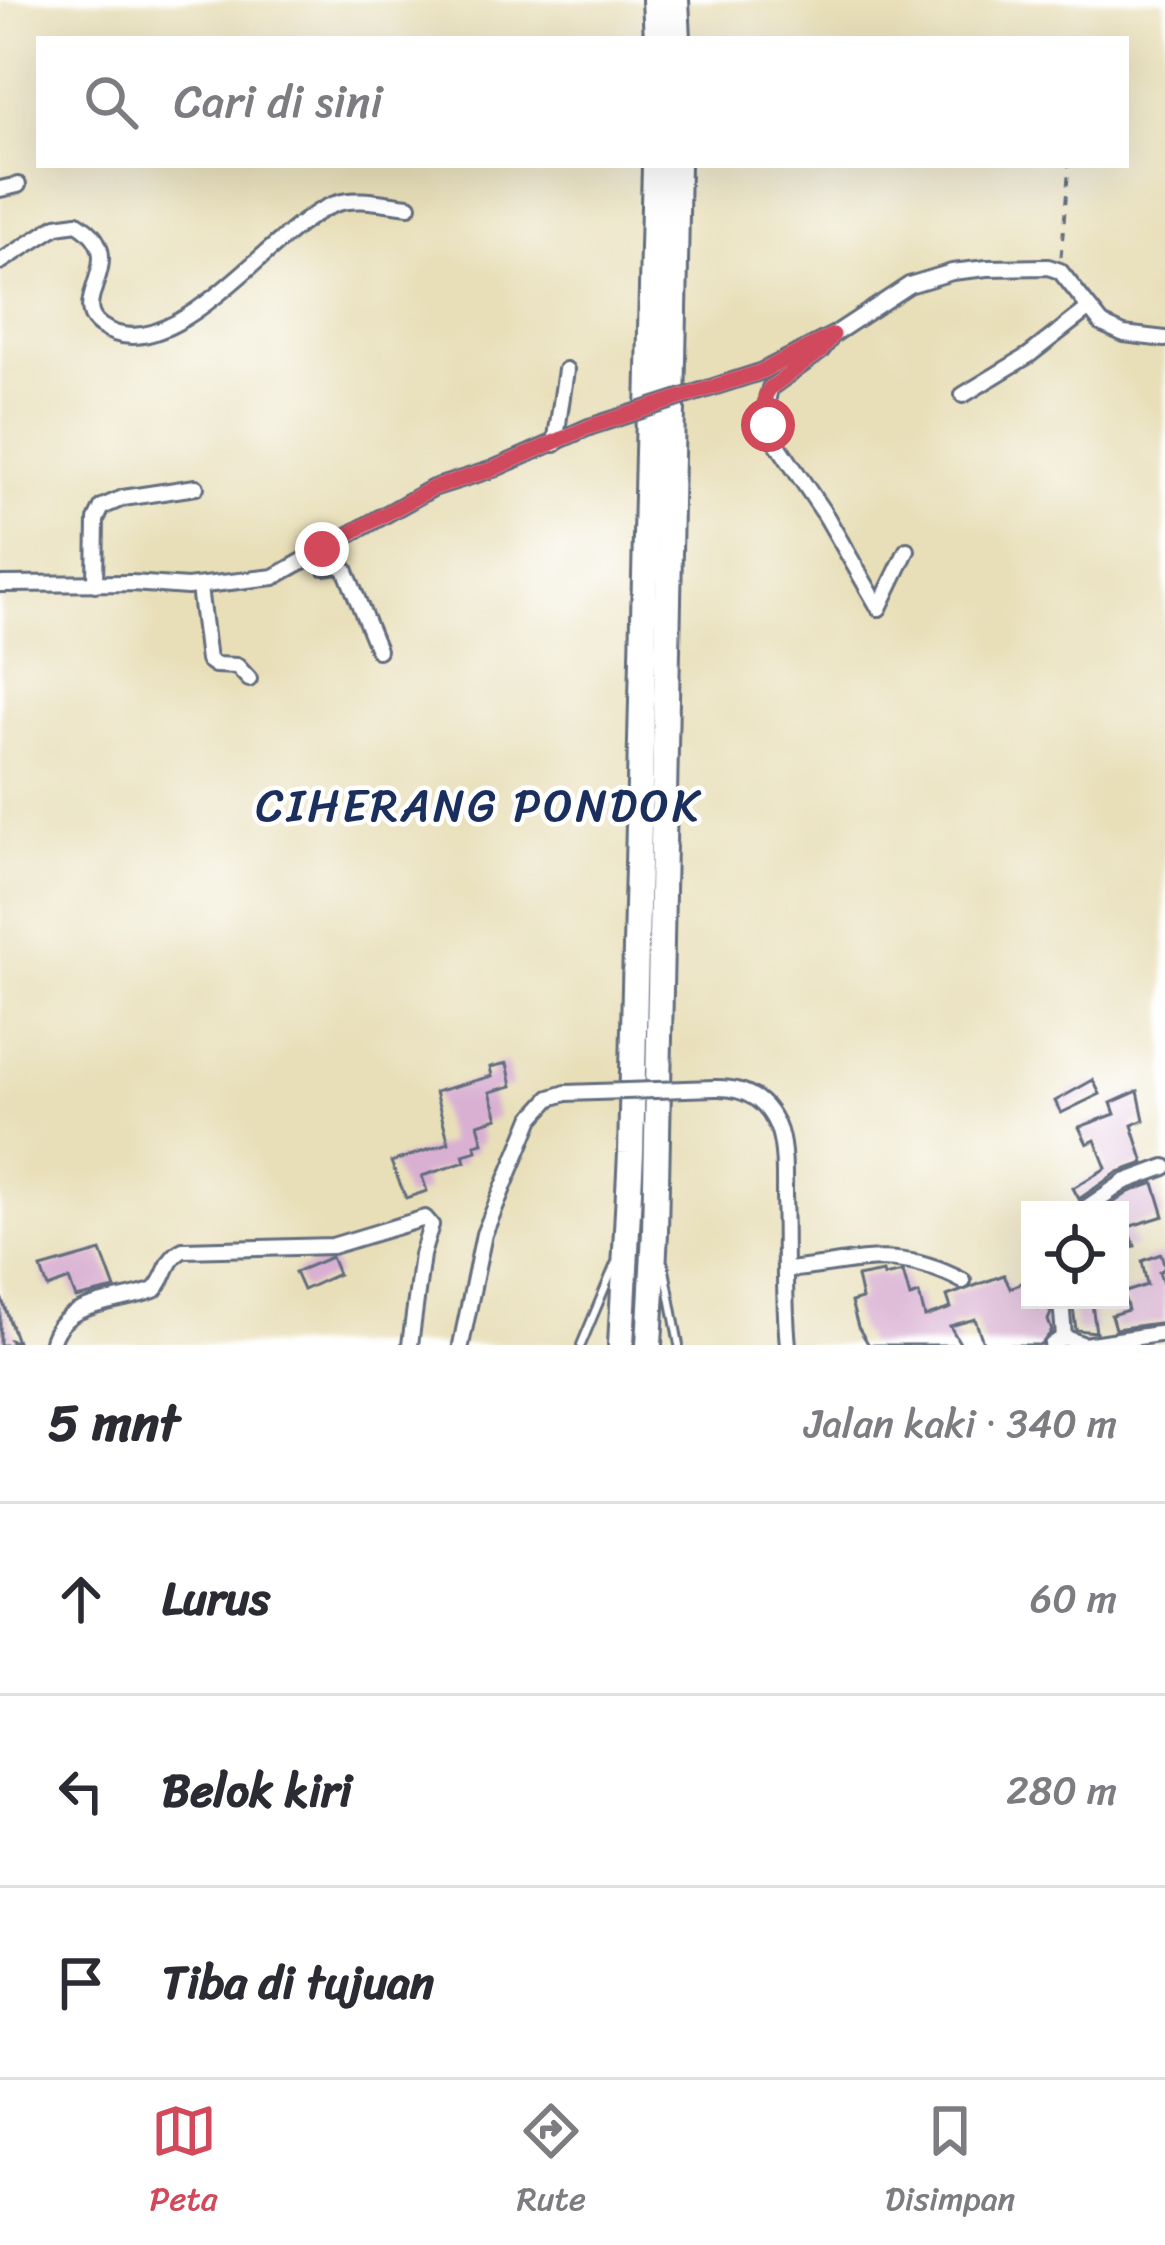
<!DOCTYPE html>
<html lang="id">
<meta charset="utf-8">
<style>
body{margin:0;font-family:Sriracha,sans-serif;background:#f2f2f3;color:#2b2b33}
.controls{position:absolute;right:36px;bottom:36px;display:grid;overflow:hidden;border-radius:0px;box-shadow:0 12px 48px #0002}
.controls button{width:108px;height:108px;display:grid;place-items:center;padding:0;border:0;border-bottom:3px solid #e1e1e2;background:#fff;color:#2b2b33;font:60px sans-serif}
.stop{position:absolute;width:36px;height:36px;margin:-27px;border:9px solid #d1495b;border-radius:50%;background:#fff}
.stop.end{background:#d1495b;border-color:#fff;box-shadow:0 3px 12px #0008}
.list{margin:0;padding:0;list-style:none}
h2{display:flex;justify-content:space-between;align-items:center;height:156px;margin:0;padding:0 48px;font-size:51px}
h2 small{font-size:39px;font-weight:400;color:#7c7c81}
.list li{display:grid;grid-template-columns:78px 1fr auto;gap:36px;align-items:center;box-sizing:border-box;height:192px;padding:0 48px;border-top:3px solid #e1e1e2}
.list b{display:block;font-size:45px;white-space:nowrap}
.list em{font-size:39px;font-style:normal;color:#7c7c81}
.icon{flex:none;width:66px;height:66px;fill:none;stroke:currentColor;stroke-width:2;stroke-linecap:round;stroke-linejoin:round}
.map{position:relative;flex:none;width:1165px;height:1345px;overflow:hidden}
.search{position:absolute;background:#fff;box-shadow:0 12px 48px #0002;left:36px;right:36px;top:36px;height:132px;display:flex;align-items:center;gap:30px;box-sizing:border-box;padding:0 42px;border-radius:0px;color:#7c7c81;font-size:45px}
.sheet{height:732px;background:#fff}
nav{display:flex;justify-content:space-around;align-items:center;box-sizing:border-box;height:168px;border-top:3px solid #e1e1e2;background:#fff;font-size:33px;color:#7c7c81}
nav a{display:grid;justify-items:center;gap:6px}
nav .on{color:#d1495b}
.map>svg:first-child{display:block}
.building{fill:#d9b0d2}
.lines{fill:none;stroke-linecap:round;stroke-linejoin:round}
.lane-casing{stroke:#636d7e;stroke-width:12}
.street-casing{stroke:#636d7e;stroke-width:20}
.highway-casing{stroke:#636d7e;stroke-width:30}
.path{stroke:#636d7e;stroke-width:3;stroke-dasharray:9 9;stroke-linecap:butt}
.lane{stroke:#fff;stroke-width:6}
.street{stroke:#fff;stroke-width:14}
.highway{stroke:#fff;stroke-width:24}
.street-bridge-casing{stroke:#636d7e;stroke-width:20;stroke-linecap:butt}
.street-bridge{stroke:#fff;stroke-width:14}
.route{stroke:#d1495b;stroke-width:15}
.labels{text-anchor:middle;stroke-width:9;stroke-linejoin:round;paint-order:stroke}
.quarter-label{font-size:45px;letter-spacing:3px;fill:#1b2f5e;stroke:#fff}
</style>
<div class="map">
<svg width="1165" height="1345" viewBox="0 0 1165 1345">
<rect width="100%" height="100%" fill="#fff"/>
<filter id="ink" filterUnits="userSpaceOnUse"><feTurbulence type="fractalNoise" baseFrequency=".00833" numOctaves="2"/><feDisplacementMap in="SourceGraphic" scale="24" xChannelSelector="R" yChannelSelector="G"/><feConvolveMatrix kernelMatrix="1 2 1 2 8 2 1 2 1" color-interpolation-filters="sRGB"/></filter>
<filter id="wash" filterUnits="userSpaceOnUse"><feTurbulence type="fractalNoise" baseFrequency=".004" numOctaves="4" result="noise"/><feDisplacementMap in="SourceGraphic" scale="48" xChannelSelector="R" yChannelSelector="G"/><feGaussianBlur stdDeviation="2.7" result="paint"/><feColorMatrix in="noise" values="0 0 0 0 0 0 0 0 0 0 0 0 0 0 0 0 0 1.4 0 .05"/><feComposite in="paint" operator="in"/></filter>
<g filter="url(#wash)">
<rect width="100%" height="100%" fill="#e8dfb9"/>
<g id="blocks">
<g class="building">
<path d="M 507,1063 L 512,1086 L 490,1092 L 498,1118 L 478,1124 L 483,1143 L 475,1145 L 477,1151 L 463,1155 L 465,1162 L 422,1176 L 427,1191 L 406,1198 L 391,1162 L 449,1143 L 435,1092 L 492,1076 L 490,1067 Z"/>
<path d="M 1093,1080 L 1100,1094 L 1061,1113 L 1055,1101 Z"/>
<path d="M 1138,1091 L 1144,1120 L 1132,1125 L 1144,1163 L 1118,1172 L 1079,1199 L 1073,1188 L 1106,1168 L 1095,1140 L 1087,1144 L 1079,1127 L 1115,1114 L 1111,1103 Z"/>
<path d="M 1154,1183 L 1164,1216 L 1128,1227 L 1135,1246 L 1120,1251 L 1120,1210 L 1103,1210 L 1129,1192 Z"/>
<path d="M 101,1251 L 115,1289 L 76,1298 L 69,1280 L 48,1288 L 41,1268 Z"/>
<path d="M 1161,1254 L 1165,1268 L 1159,1272 L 1165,1290 L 1165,1322 L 1115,1329 L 1111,1315 L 1128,1310 L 1123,1293 L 1147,1285 L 1142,1261 Z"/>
<path d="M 331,1257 L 338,1274 L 303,1290 L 295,1272 Z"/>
<path d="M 883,1272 L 884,1276 L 903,1272 L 910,1297 L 919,1294 L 925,1317 L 951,1308 L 947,1296 L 1004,1275 L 1010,1288 L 1030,1279 L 1030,1300 L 1036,1300 L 1039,1309 L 1045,1305 L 1051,1313 L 1048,1320 L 1052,1331 L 1041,1345 L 984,1345 L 975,1319 L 950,1326 L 961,1345 L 869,1345 L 858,1327 L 851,1302 L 862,1299 L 857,1277 Z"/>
<path d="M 0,1294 L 17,1342 L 10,1340 L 12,1345 L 0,1345 Z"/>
<path d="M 1092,1304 L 1096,1332 L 1076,1330 L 1073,1307 Z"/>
</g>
</g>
</g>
<g filter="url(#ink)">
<use href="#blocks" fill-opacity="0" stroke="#636d7e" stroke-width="3"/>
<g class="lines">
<defs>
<g id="lane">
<path d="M 664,1264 L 679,1345"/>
<path d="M 581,1345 L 615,1264"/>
</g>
<g id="street">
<path d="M 0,189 L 18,185"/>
<path d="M 0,262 L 57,226 L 77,223 C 135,258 65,301 101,326 C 171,376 273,225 335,204 C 357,196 386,204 409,206"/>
<path d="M 830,339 L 820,352 L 770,388 L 765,411 L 772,436 L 826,516 L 879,608"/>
<path d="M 760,372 L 833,335 L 909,285 L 952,272 L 987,268 L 1048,267 L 1060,271 L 1102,324 L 1124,334 L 1165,339"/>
<path d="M 963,395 L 1029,355 L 1088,309"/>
<path d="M 555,444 L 566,370"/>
<path d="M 313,554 L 324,567 L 338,565 L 345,569 L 378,650"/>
<path d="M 0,584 L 132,583 L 187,587 L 274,577 L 433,488 L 493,469 L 589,427"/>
<path d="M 95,584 L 96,520 L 102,507 L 123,498 L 196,487"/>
<path d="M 199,587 L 208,660 L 215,665 L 237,666 L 249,679"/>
<path d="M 879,608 L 907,550"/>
<path d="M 715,1088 C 746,1087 768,1100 779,1131 C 785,1151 784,1175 784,1196 C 786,1245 783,1296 788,1345"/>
<path d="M 1083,1210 L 1124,1182 L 1165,1167"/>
<path d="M 787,1270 C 859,1263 895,1245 963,1281"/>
<path d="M 1064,1337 L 1084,1345 L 1165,1333"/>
<path d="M 51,1345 C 61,1299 119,1304 154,1290 C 167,1278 165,1259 183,1250 L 332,1246 L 425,1218 L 431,1225 L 422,1255 L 410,1345"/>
<path d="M 461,1345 L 484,1234 L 532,1118 L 550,1098 L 566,1093"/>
<path d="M 1052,1345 L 1064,1337 L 1061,1300"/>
</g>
<g id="highway">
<path d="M 655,0 L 657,39"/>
<path d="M 676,0 L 678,39"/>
<path d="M 621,1345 L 631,1153 L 655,165"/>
<path d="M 649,1345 L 655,1232 L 677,165"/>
</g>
</defs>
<use href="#lane" class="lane-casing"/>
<use href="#street" class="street-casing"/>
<use href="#highway" class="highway-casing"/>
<path class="path" d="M 1061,257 L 1069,165"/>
<use href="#lane" class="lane"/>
<use href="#street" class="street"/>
<use href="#highway" class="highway"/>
<defs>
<g id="street-bridge">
<path d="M 589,427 L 760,372"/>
<path d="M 566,1093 L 715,1088"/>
</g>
</defs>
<use href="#street-bridge" class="street-bridge-casing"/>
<use href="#street-bridge" class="street-bridge"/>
</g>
</g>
<g class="lines" filter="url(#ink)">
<path class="route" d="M 322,549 L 433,488 L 493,469 L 589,427 L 760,372 L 833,335 L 820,352 L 770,388 L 765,396 L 768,425"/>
</g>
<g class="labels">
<g class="quarter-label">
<text x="479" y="821">CIHERANG PONDOK</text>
</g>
</g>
</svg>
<div class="controls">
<button><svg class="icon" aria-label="locate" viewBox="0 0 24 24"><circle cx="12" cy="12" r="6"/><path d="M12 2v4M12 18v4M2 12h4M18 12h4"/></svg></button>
</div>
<div class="stop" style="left:768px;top:425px"></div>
<div class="stop end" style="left:322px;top:549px"></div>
<div class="search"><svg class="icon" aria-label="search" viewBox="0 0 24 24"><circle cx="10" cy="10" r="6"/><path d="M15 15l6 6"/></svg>Cari di sini</div>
</div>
<section class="sheet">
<h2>5 mnt<small>Jalan kaki · 340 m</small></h2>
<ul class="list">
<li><svg class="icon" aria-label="ahead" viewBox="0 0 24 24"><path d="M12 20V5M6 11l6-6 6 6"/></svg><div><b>Lurus</b></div><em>60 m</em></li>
<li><svg class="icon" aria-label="left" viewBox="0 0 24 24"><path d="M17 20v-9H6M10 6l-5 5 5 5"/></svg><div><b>Belok kiri</b></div><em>280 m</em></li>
<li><svg class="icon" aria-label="arrive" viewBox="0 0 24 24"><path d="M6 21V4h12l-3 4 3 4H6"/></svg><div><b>Tiba di tujuan</b></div></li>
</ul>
</section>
<nav>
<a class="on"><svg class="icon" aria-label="map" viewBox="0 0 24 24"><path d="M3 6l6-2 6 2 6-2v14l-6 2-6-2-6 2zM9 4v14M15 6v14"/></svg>Peta</a>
<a><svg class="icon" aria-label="directions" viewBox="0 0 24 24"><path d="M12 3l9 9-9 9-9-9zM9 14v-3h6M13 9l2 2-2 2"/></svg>Rute</a>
<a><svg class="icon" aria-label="saved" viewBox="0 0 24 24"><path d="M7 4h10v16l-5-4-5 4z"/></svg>Disimpan</a>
</nav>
